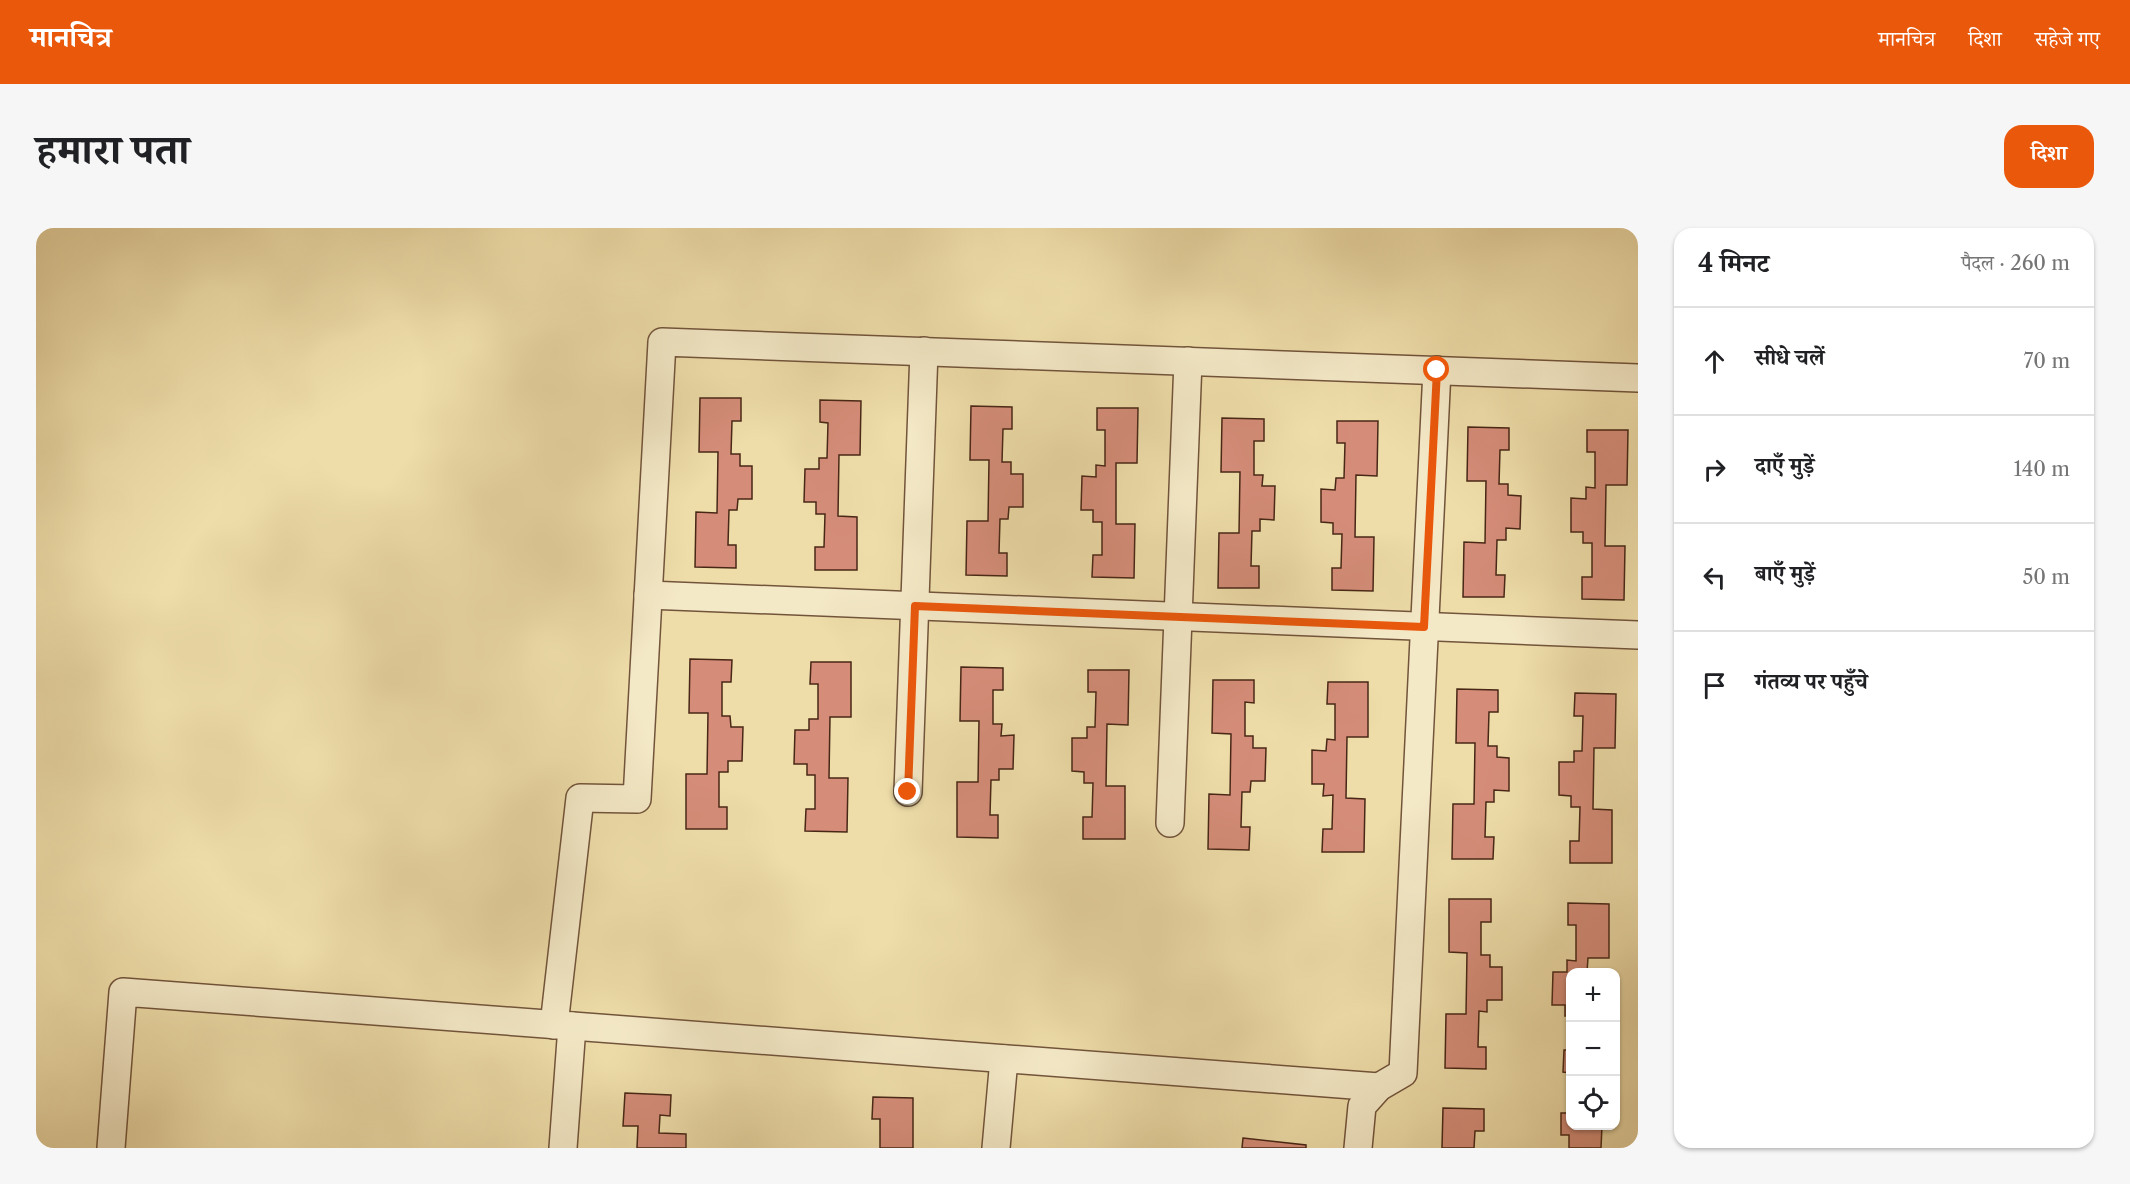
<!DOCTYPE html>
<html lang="hi">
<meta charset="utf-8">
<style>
body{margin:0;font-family:"Libre Caslon Text","Noto Serif Devanagari",serif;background:#f6f6f6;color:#202124}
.controls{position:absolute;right:18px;bottom:18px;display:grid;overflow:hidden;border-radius:12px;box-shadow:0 2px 4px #0004}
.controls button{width:54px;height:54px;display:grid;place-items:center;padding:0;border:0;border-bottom:2px solid #e0e0e0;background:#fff;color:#202124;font:30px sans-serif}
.stop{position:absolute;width:18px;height:18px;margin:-14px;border:4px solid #ea580c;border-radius:50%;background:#fff}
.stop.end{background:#ea580c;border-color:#fff;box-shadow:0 2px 6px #0008}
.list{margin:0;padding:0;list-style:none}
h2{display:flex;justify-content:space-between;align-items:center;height:78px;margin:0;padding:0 24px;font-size:26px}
h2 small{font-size:20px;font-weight:400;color:#757577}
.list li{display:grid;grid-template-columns:39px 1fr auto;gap:18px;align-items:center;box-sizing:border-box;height:108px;padding:0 24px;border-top:2px solid #e0e0e0}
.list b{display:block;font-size:22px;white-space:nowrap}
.list em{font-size:20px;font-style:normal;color:#757577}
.icon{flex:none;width:33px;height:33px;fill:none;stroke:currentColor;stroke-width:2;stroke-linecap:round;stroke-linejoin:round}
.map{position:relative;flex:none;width:1602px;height:920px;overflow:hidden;border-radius:18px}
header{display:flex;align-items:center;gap:36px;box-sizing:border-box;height:84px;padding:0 30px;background:#ea580c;color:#fff}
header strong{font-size:28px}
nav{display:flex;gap:33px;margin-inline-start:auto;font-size:21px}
.intro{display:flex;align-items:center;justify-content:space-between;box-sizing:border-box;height:144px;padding:0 36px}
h1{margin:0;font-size:42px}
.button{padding:15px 27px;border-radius:18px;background:#ea580c;color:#fff;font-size:21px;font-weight:700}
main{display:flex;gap:36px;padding:0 36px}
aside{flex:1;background:#fff;border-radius:18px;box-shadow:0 2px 4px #0004}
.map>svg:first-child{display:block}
.building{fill:#d58d79;stroke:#482716;stroke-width:1.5}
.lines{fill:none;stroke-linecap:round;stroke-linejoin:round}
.minor-casing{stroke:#72543b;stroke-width:30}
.minor{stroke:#f4e9c7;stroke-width:27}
.route{stroke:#ea580c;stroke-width:8}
</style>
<header>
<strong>मानचित्र</strong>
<nav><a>मानचित्र</a><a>दिशा</a><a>सहेजे गए</a></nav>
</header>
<div class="intro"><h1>हमारा पता</h1><a class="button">दिशा</a></div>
<main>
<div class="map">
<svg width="1602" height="920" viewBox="0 0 1602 920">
<rect width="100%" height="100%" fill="#eedda9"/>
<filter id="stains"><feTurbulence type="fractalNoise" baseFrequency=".00333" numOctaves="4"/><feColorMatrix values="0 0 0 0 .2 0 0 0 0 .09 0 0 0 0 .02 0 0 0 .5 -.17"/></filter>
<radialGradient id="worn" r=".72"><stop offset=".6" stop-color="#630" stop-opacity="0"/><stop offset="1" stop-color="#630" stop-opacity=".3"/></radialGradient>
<g class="building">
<path d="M 664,170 L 705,170 L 705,193 L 696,193 L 695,226 L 704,226 L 704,238 L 716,238 L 716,271 L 702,271 L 701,282 L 693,282 L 692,317 L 700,317 L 700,340 L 659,339 L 660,284 L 681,285 L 682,224 L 663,224 Z"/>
<path d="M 784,172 L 825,173 L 824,227 L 803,227 L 802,288 L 821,289 L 821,342 L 779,342 L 779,319 L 788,319 L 789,286 L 780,286 L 780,274 L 768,274 L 769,241 L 783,241 L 783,230 L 791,230 L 792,195 L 784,194 Z"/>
<path d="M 935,178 L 976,179 L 976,201 L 967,201 L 966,234 L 975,234 L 975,246 L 987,246 L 987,279 L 973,279 L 972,291 L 964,291 L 963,325 L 971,325 L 971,348 L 930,347 L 931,293 L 952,293 L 953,232 L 934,232 Z"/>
<path d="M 1061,180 L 1102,180 L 1101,235 L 1080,235 L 1080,296 L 1099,296 L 1098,350 L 1056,349 L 1057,327 L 1066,327 L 1066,294 L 1057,294 L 1057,282 L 1045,282 L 1046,248 L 1060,249 L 1060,237 L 1069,238 L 1069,202 L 1061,202 Z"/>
<path d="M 1186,190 L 1228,191 L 1228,213 L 1218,213 L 1218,247 L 1227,247 L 1226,258 L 1239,258 L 1238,292 L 1224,291 L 1224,303 L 1216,303 L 1215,338 L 1223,338 L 1223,360 L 1182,360 L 1183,305 L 1203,305 L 1204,244 L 1185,244 Z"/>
<path d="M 1301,193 L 1342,193 L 1341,248 L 1320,247 L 1319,309 L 1338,309 L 1337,363 L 1296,362 L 1296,340 L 1305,340 L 1306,306 L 1297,306 L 1297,295 L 1285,294 L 1285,261 L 1299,262 L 1300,250 L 1308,250 L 1309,215 L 1301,215 Z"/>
<path d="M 1432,199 L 1473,200 L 1473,222 L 1464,222 L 1463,256 L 1472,256 L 1472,267 L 1485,268 L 1484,301 L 1470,300 L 1470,312 L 1461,312 L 1460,347 L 1469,347 L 1468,369 L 1427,369 L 1428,314 L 1449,315 L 1450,253 L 1431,253 Z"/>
<path d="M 1551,202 L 1592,202 L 1591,257 L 1570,257 L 1569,318 L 1589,318 L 1588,372 L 1546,371 L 1546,349 L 1556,349 L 1556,315 L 1547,315 L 1547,304 L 1535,304 L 1535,270 L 1550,271 L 1550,259 L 1559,260 L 1559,224 L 1551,224 Z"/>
<path d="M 654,431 L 696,432 L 695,454 L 686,454 L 686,488 L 694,488 L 695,499 L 707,499 L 706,533 L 692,533 L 692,544 L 683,544 L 683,579 L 691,579 L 691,601 L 650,601 L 650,546 L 671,546 L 672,485 L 653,485 Z"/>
<path d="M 775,434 L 815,434 L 815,489 L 794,489 L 793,550 L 812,550 L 811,604 L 769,603 L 770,581 L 779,581 L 779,547 L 771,547 L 771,536 L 758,536 L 759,502 L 773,502 L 773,491 L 782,491 L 782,456 L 774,456 Z"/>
<path d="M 925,439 L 967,440 L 967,462 L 957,462 L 957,496 L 966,496 L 965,508 L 978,507 L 977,541 L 963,541 L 963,552 L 955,552 L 954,587 L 962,587 L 962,610 L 921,609 L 921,554 L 942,554 L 943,493 L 924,493 Z"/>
<path d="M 1052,442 L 1093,442 L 1092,497 L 1071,496 L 1070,558 L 1089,558 L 1089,611 L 1047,611 L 1047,589 L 1056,589 L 1057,555 L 1048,555 L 1048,544 L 1036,543 L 1036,510 L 1051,510 L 1051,499 L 1059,499 L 1060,464 L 1052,464 Z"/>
<path d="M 1177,452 L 1218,452 L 1218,475 L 1209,474 L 1209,508 L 1217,508 L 1217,520 L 1230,520 L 1229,553 L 1215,553 L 1214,564 L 1206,564 L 1205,599 L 1214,599 L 1213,622 L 1172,621 L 1173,566 L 1194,567 L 1195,506 L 1176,505 Z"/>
<path d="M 1292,454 L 1332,454 L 1332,509 L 1311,509 L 1310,570 L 1329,571 L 1328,624 L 1286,624 L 1287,601 L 1296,601 L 1297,567 L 1287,568 L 1288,556 L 1276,556 L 1276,522 L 1290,523 L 1291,511 L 1299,512 L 1299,476 L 1291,476 Z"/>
<path d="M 1421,461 L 1462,462 L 1462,484 L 1453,484 L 1452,518 L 1461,518 L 1461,529 L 1473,530 L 1473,563 L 1458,562 L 1458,574 L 1450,574 L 1449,609 L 1458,609 L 1457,631 L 1416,631 L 1417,576 L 1438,576 L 1439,515 L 1420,515 Z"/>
<path d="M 1539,465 L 1580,466 L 1579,520 L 1558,520 L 1557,581 L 1576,582 L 1576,635 L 1534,635 L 1534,613 L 1543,613 L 1544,579 L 1535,579 L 1535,568 L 1523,567 L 1523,534 L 1538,534 L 1538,523 L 1546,523 L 1547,488 L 1538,488 Z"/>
<path d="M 1413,671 L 1455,671 L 1455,694 L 1445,694 L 1445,727 L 1454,727 L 1454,739 L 1466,739 L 1466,772 L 1451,772 L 1451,784 L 1443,783 L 1442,819 L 1450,819 L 1450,841 L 1409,840 L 1410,786 L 1430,786 L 1431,725 L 1413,724 Z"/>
<path d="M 1532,675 L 1573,676 L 1573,730 L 1552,730 L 1551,744 L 1534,744 L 1534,788 L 1529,788 L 1529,777 L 1516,777 L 1517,744 L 1531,744 L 1531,732 L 1540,733 L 1540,697 L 1532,697 Z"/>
<path d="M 1528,822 L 1534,822 L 1534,845 L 1527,844 Z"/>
<path d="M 589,865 L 635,867 L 634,888 L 624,887 L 623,905 L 650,906 L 650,920 L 601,920 L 602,898 L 587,898 Z"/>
<path d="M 837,869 L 877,870 L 877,920 L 844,920 L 844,891 L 836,891 Z"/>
<path d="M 1407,880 L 1448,881 L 1448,903 L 1439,903 L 1438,920 L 1406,920 Z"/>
<path d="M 1525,885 L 1534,885 L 1534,898 L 1566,898 L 1565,920 L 1533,920 L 1533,907 L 1525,907 Z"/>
<path d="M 1207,910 L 1270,917 L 1270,920 L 1206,920 Z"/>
</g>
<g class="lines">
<defs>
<g id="minor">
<path d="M 612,367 L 1602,407"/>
<path d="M 872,564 L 888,123"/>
<path d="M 1134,595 L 1152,133"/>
<path d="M 518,797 L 544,570 L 601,571 L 626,114 L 1602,150"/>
<path d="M 75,920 L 87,764 L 1343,859"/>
<path d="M 527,920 L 536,798"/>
<path d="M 960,920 L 968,831"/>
<path d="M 1322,920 L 1326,878 L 1343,859 L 1367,845 L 1401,142"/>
</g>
</defs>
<use href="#minor" class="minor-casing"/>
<use href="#minor" class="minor"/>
</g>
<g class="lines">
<path class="route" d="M 872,564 L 879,378 L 1388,399 L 1401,142"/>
</g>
<rect width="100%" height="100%" filter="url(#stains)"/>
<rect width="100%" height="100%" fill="url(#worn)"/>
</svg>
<div class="controls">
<button>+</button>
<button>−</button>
<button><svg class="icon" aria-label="locate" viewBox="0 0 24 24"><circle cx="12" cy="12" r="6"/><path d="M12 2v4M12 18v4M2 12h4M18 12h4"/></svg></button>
</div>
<div class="stop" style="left:1401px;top:142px"></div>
<div class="stop end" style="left:872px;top:564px"></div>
</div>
<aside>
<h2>4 मिनट<small>पैदल · 260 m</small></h2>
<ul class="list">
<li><svg class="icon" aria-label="ahead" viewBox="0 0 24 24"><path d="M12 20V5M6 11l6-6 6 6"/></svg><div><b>सीधे चलें</b></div><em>70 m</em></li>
<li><svg class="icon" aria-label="right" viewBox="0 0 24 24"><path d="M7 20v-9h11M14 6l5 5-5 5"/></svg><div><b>दाएँ मुड़ें</b></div><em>140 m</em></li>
<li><svg class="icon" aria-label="left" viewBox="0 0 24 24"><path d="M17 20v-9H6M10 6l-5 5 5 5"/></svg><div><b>बाएँ मुड़ें</b></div><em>50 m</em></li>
<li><svg class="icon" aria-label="arrive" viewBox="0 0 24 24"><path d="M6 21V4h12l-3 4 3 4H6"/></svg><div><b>गंतव्य पर पहुँचे</b></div></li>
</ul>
</aside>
</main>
